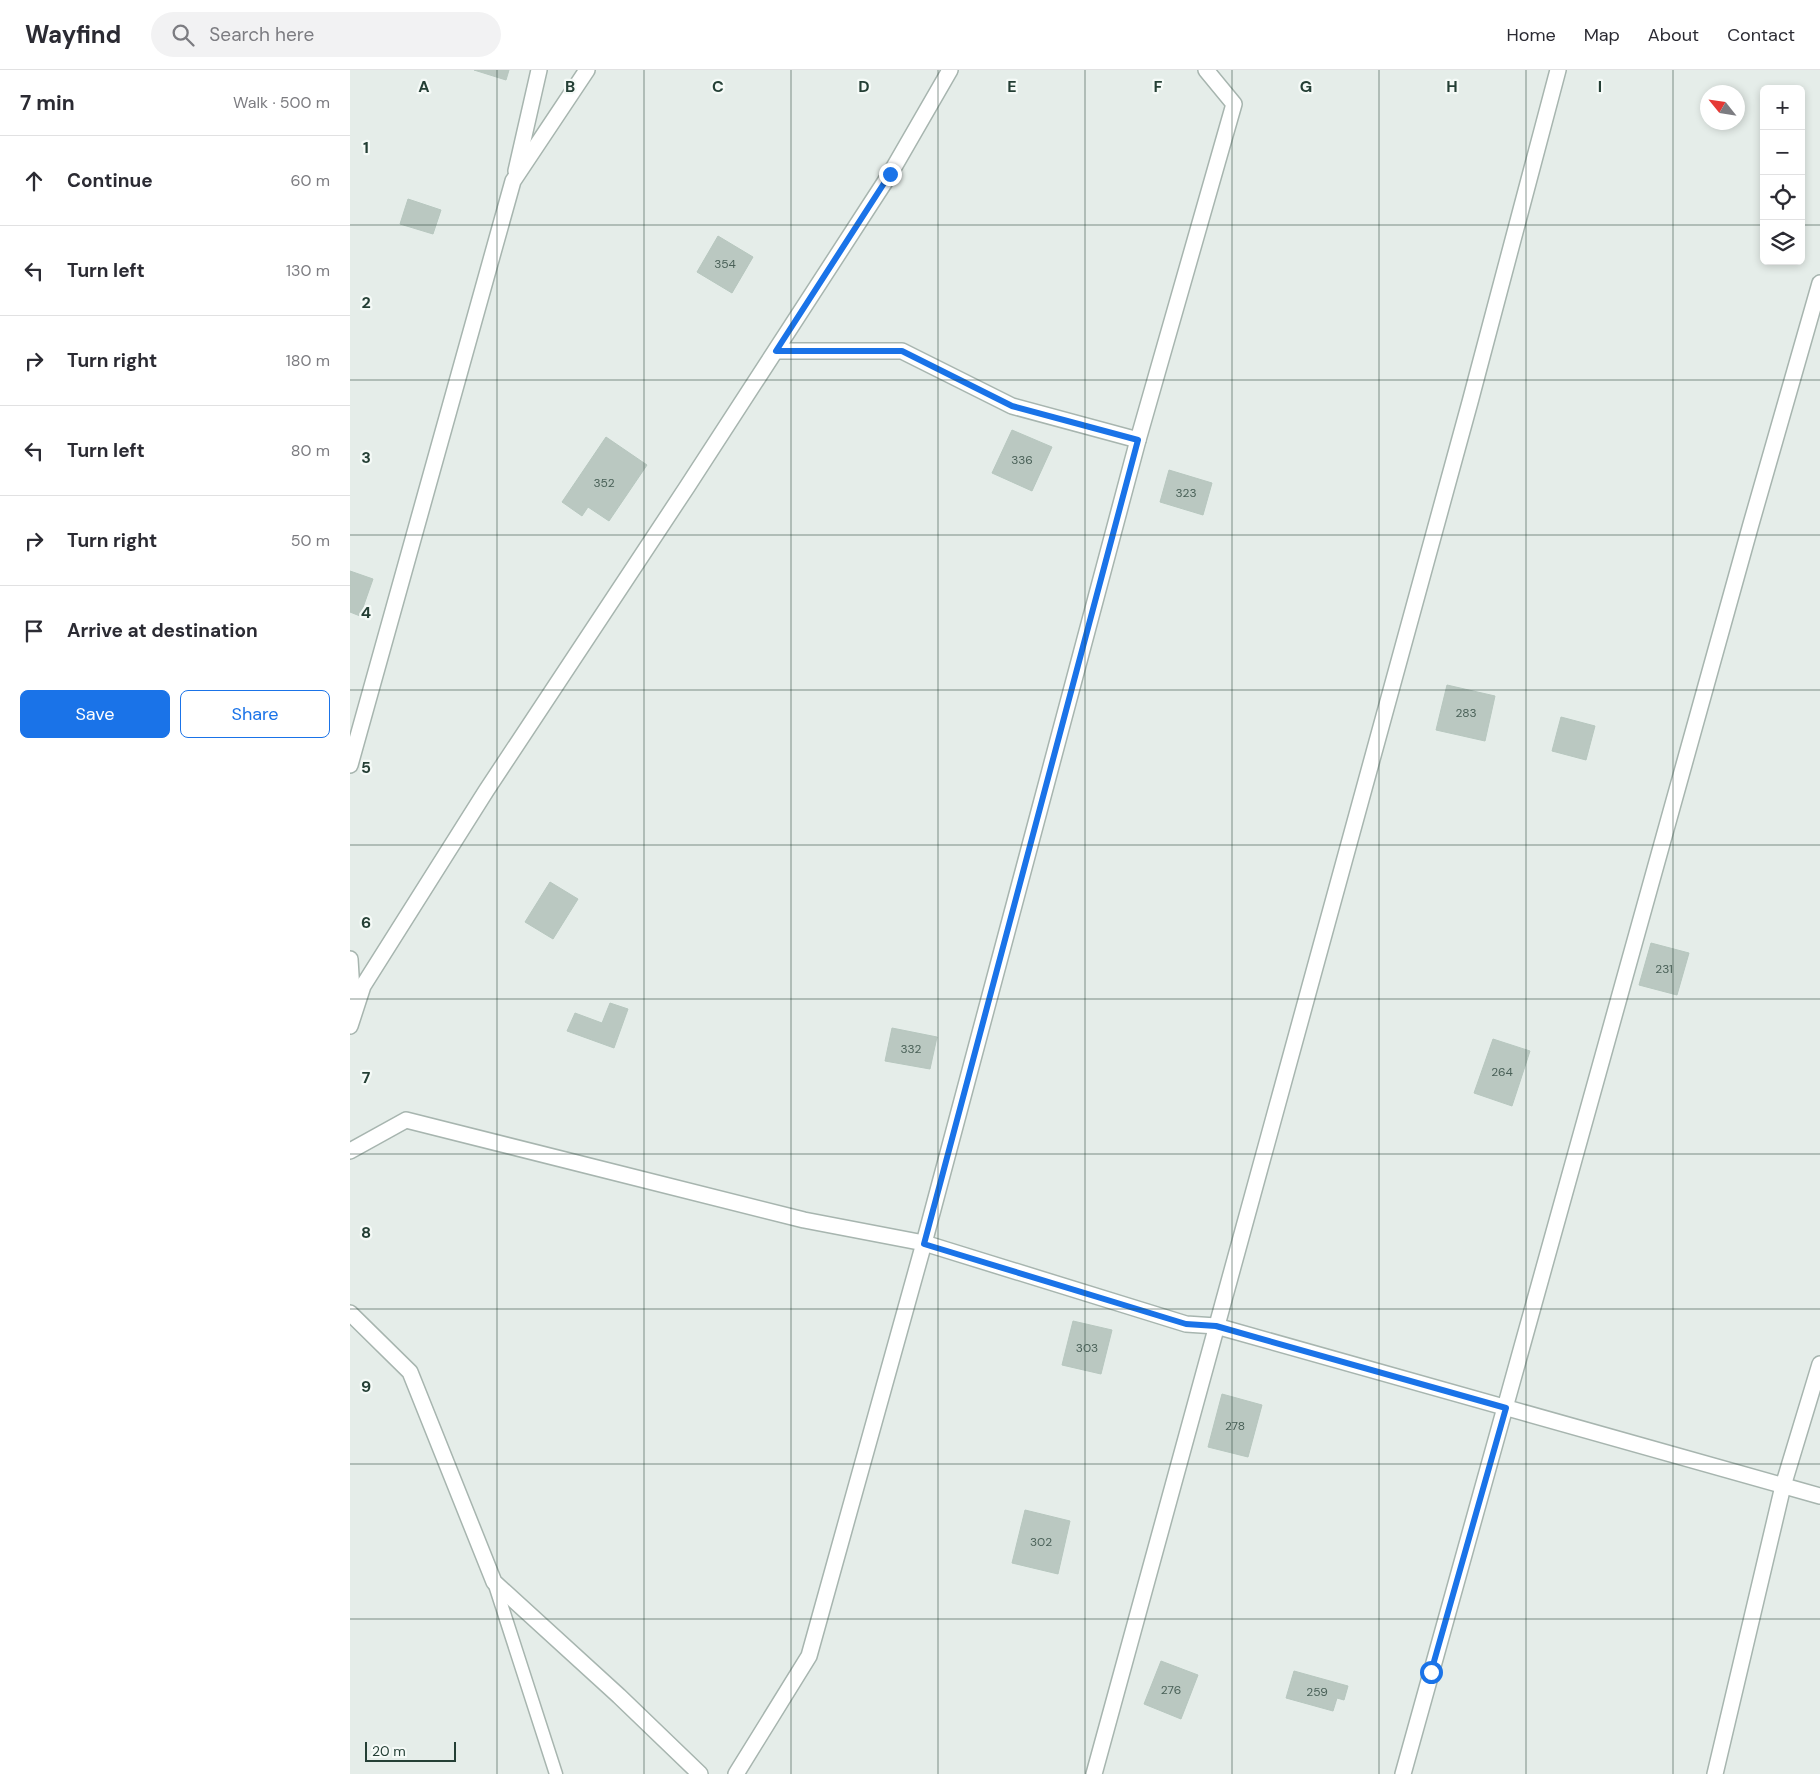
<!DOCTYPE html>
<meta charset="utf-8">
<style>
body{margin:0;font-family:"DM Sans",sans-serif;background:#f2f2f3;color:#2b2b33}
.controls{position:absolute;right:15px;top:15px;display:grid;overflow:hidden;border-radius:8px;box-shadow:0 2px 8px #0003}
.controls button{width:45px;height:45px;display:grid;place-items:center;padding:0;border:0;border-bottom:1px solid #e1e1e2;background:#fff;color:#2b2b33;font:25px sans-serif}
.compass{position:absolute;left:1350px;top:15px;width:45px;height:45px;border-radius:50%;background:#fff;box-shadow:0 2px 8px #0003;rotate:300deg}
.scale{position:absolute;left:15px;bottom:12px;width:91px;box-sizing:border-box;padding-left:5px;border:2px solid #243f35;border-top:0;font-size:14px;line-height:18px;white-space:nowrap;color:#243f35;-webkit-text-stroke:4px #f5faf7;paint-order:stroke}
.stop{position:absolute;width:15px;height:15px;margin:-11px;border:4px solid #1a73e8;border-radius:50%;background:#fff}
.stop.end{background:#1a73e8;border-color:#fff;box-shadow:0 1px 5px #0008}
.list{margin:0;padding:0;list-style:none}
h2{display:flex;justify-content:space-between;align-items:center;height:65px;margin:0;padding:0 20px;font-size:21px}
h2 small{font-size:16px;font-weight:400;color:#7c7c81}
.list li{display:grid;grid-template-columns:32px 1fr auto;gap:15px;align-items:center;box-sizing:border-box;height:90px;padding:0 20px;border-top:1px solid #e1e1e2}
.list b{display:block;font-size:19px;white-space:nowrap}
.list em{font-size:16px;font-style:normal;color:#7c7c81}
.actions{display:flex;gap:10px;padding:15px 20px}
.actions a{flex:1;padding:11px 0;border:1px solid #1a73e8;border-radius:8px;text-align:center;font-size:18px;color:#1a73e8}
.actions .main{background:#1a73e8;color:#fff}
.icon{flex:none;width:28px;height:28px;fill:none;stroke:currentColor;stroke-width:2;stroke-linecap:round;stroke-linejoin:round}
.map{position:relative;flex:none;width:1470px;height:1704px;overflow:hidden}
header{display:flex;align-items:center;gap:30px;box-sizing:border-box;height:70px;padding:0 25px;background:#fff;border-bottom:1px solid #e1e1e2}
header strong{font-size:24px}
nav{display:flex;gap:28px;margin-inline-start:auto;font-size:18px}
.search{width:350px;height:45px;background:#f2f2f3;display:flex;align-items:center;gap:12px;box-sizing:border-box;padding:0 18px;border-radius:28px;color:#7c7c81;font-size:19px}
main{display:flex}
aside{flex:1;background:#fff}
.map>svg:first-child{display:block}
.building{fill:#bac8c1;stroke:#b7c7bf}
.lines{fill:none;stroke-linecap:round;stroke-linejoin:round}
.lane-casing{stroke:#a7b5af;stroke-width:15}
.street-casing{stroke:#a7b5af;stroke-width:18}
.lane{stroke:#fff;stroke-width:12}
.street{stroke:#fff;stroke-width:15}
.route{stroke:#1a73e8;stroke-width:6}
.grid{fill:none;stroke:#243f35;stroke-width:1;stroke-opacity:0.55}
.labels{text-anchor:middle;stroke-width:4.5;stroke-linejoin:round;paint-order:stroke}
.number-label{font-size:12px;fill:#4a6158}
.grid-label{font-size:16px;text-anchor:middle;font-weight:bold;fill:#243f35;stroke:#f5faf7;stroke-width:4.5;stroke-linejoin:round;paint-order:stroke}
</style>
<header>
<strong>Wayfind</strong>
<div class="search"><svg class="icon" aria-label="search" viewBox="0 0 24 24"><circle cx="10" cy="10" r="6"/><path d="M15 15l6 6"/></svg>Search here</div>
<nav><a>Home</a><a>Map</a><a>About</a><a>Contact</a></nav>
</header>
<main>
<aside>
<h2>7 min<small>Walk · 500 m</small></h2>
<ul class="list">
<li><svg class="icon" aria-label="ahead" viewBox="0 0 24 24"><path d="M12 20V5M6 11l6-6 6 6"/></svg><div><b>Continue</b></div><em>60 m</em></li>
<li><svg class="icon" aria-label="left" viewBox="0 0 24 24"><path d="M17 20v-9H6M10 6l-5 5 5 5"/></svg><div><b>Turn left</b></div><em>130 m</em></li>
<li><svg class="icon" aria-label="right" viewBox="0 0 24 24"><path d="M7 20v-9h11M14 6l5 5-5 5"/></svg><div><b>Turn right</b></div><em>180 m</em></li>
<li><svg class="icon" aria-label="left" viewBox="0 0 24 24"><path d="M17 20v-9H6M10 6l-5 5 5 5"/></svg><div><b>Turn left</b></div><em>80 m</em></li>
<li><svg class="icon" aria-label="right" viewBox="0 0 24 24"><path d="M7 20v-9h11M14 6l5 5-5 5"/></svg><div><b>Turn right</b></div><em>50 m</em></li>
<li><svg class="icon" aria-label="arrive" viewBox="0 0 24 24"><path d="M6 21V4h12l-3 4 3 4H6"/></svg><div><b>Arrive at destination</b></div></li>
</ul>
<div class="actions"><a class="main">Save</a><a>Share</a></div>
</aside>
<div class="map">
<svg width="1470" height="1704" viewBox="0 0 1470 1704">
<rect width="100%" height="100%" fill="#e5ede9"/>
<g class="building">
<path d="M 124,0 L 159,0 L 156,10 Z"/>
<path d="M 58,129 L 91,140 L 83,164 L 50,154 Z"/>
<path d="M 368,166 L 403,187 L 382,223 L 347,202 Z"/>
<path d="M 662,360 L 702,377 L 682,421 L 642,403 Z"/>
<path d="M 256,367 L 297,395 L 259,451 L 238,437 L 232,446 L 212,432 Z"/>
<path d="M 819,400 L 862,413 L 853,445 L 810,432 Z"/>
<path d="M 0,501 L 23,509 L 10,546 L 0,542 Z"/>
<path d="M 1097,615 L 1145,626 L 1135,671 L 1086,660 Z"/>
<path d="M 1211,647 L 1245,656 L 1236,690 L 1202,681 Z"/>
<path d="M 200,812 L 228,829 L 203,869 L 175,852 Z"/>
<path d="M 1301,873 L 1339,883 L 1327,925 L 1289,915 Z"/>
<path d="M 260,933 L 278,939 L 264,978 L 217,961 L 225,943 L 252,953 Z"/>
<path d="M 542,958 L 587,967 L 580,999 L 535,991 Z"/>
<path d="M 1143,969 L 1180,981 L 1162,1036 L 1124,1023 Z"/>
<path d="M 723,1251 L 762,1260 L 751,1304 L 712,1295 Z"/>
<path d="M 872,1324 L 912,1335 L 898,1387 L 858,1377 Z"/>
<path d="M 675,1440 L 720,1451 L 708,1504 L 662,1493 Z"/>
<path d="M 811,1591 L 848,1605 L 831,1649 L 794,1634 Z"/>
<path d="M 944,1601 L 998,1616 L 994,1630 L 987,1628 L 983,1641 L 936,1628 Z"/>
</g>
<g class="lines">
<defs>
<path id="lane" d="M 144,1512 L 206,1704"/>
<g id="street">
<path d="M 166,101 L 189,0"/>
<path d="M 426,281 L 552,281 L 662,336 L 788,370"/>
<path d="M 0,695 L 163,111 L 237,0"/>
<path d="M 0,889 L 3,938"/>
<path d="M 0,956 L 13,916 L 136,721 L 337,417 L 540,104 L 600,0"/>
<path d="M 0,1081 L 56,1050 L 454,1150 L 574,1173 L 836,1254 L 866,1256 L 1470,1426"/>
<path d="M 0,1243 L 60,1302 L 144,1512 L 269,1626 L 350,1704"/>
<path d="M 386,1704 L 459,1586 L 574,1173 L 788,370 L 884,34 L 856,0"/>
<path d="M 744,1704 L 1120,332 L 1208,0"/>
<path d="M 1053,1704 L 1401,454 L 1470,213"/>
<path d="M 1365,1704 L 1433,1416 L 1470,1294"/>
</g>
</defs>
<use href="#lane" class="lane-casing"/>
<use href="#street" class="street-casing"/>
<use href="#lane" class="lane"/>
<use href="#street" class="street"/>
</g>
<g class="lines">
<path class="route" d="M 540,104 L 426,281 L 552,281 L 662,336 L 788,370 L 574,1174 L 836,1254 L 866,1256 L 1156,1338 L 1081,1602"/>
</g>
<path class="grid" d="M 147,0 L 147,1704M 294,0 L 294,1704M 441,0 L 441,1704M 588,0 L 588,1704M 735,0 L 735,1704M 882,0 L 882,1704M 1029,0 L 1029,1704M 1176,0 L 1176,1704M 1323,0 L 1323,1704M 0,155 L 1414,155M 1451,155 L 1470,155M 0,310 L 1470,310M 0,465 L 1470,465M 0,620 L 1470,620M 0,775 L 1470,775M 0,929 L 1470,929M 0,1084 L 1470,1084M 0,1239 L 1470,1239M 0,1394 L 1470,1394M 0,1549 L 1470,1549"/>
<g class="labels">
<g class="number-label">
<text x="375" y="198">354</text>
<text x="672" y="394">336</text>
<text x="254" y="417">352</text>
<text x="836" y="427">323</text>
<text x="1116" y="647">283</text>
<text x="1314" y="903">231</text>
<text x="561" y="983">332</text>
<text x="1152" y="1006">264</text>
<text x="737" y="1282">303</text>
<text x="885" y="1360">278</text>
<text x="691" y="1476">302</text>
<text x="821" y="1624">276</text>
<text x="967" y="1626">259</text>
</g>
</g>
<g class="grid-label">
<text x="74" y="22">A</text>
<text x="220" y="22">B</text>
<text x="368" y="22">C</text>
<text x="514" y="22">D</text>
<text x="662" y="22">E</text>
<text x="808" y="22">F</text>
<text x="956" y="22">G</text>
<text x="1102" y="22">H</text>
<text x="1250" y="22">I</text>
<text x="16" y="83">1</text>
<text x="16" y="238">2</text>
<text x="16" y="393">3</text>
<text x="16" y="548">4</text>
<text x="16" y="703">5</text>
<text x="16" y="858">6</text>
<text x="16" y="1013">7</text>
<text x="16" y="1168">8</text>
<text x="16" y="1322">9</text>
</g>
</svg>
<div class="controls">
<button>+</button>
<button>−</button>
<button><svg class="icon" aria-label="locate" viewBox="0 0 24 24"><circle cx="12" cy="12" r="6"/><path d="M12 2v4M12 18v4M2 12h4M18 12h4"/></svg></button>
<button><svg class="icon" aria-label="layers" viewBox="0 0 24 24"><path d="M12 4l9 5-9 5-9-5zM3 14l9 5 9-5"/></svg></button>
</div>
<svg class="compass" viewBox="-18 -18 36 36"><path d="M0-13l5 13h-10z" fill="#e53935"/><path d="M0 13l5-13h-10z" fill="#7c7c81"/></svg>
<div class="scale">20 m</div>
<div class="stop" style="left:1081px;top:1602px"></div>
<div class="stop end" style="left:540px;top:104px"></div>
</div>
</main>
